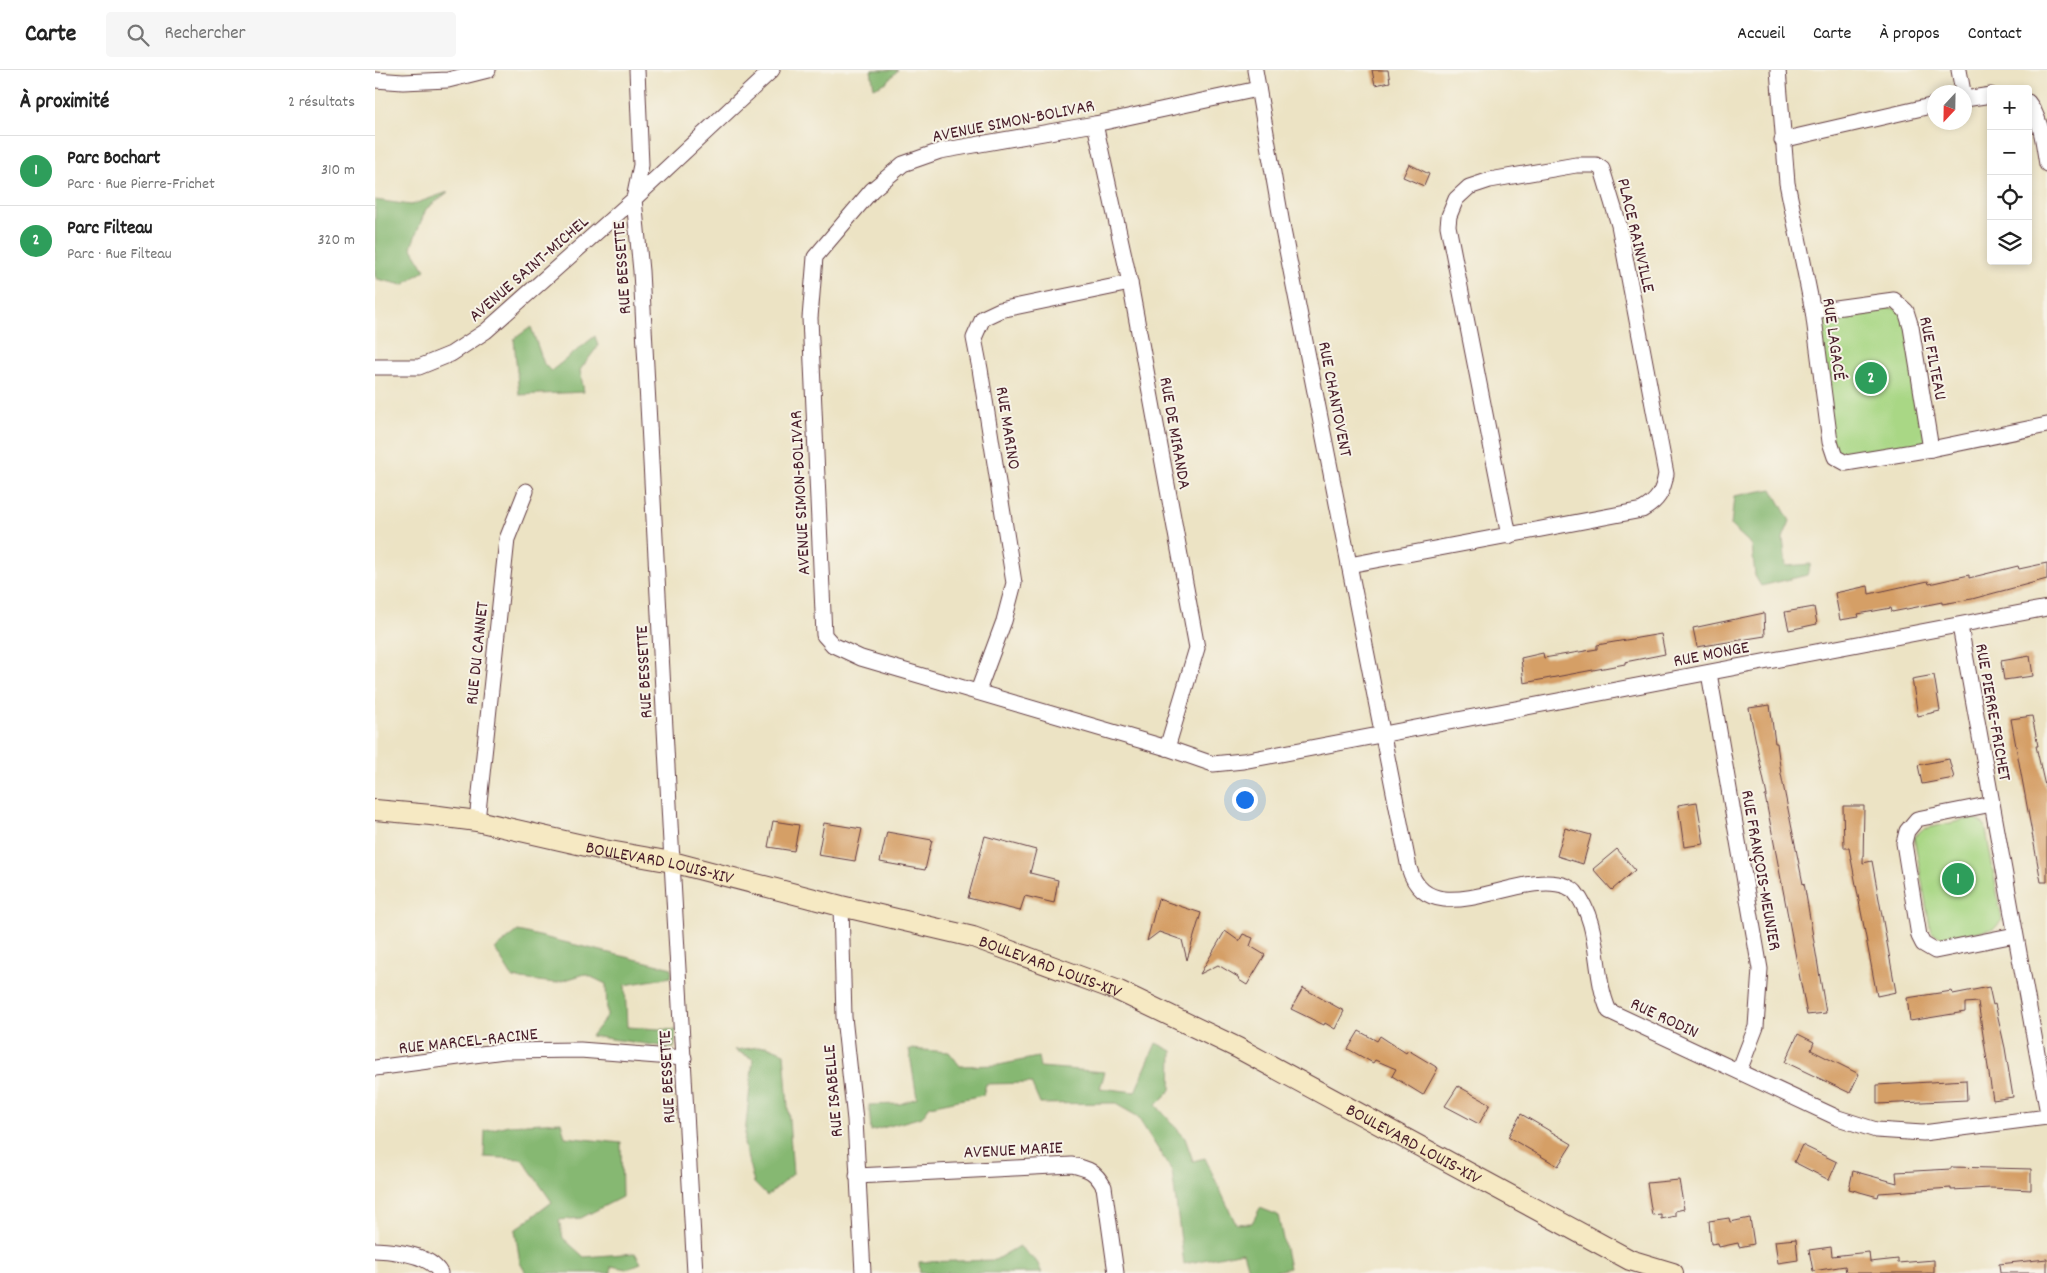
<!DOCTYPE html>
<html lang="fr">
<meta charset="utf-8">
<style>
body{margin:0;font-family:Dekko,sans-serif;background:#f6f6f6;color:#222}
.controls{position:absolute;right:15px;top:15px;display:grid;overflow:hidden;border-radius:5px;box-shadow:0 2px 8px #0003}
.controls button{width:45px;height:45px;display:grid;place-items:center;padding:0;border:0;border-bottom:1px solid #e0e0e0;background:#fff;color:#222;font:25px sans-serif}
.compass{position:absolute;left:1552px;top:15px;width:45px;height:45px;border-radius:50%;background:#fff;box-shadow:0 2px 8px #0003;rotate:202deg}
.you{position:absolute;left:869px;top:729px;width:18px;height:18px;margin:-12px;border:4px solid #fff;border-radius:50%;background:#1a73e8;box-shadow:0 0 0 8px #1a73e833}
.badge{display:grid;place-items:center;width:32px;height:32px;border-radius:50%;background:#d1495b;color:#fff;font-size:16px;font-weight:700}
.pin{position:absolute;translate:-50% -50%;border:2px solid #fff;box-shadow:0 1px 5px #0006}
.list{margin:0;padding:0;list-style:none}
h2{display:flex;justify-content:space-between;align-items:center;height:65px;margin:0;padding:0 20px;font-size:21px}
h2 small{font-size:16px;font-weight:400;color:#767676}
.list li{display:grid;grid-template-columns:32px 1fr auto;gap:15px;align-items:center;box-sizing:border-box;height:70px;padding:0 20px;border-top:1px solid #e0e0e0}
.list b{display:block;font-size:19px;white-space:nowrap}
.list p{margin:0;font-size:16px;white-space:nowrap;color:#767676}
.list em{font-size:16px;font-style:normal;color:#767676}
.icon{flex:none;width:28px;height:28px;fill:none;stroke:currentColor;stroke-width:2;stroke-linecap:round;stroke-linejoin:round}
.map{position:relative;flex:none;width:1672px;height:1203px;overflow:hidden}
header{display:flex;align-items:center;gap:30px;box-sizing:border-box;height:70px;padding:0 25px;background:#fff;border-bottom:1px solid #e0e0e0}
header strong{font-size:24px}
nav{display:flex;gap:28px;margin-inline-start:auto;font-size:18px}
.search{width:350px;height:45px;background:#f6f6f6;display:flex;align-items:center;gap:12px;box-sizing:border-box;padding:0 18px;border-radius:5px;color:#767676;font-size:19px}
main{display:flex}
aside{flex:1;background:#fff}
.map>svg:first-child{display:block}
.green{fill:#a9d785;stroke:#7a7b58}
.forest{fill:#86b872;stroke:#686c4e}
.building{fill:#d59f66}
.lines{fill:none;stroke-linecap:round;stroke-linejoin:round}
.street-casing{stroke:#623c42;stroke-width:17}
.secondary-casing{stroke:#623c42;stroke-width:22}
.street{stroke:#fff;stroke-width:15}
.secondary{stroke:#f6e9c3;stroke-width:20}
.labels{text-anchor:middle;stroke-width:4;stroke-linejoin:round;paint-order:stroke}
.street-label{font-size:18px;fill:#4a1f2b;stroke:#f7f3e8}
</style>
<header>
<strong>Carte</strong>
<div class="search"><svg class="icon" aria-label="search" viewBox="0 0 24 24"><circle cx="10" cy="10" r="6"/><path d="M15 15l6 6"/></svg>Rechercher</div>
<nav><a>Accueil</a><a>Carte</a><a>À propos</a><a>Contact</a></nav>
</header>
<main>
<aside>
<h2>À proximité<small>2 résultats</small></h2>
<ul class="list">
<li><span class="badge" style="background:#2e9e5b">1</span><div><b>Parc Bochart</b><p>Parc · Rue Pierre-Frichet</p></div><em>310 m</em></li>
<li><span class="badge" style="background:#2e9e5b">2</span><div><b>Parc Filteau</b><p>Parc · Rue Filteau</p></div><em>320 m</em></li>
</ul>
</aside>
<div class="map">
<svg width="1672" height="1203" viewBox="0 0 1672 1203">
<rect width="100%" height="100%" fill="#f7f3e8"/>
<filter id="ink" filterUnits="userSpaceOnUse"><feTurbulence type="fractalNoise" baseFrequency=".02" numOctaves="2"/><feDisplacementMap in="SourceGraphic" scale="10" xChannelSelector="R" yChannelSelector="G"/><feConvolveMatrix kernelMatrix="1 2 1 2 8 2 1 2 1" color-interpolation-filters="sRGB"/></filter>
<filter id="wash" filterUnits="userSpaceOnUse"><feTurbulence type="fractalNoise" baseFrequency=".0096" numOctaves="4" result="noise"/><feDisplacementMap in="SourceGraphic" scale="20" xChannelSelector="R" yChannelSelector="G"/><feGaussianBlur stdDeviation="1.12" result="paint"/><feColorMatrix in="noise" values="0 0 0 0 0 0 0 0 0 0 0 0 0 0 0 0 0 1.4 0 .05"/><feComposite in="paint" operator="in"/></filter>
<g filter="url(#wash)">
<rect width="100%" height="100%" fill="#ece3c4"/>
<g class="green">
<path d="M 1492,233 L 1531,241 L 1556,379 L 1460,387 L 1438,241 Z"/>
<path d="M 1599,748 L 1610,755 L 1627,850 L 1619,859 L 1566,867 L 1556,862 L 1539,767 L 1548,759 Z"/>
</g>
<g class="forest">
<path d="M 496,0 L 523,0 L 512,12 L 499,18 Z"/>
<path d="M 73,122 L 51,139 L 36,177 L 50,200 L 28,215 L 2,209 L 0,206 L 0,130 L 36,135 Z"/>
<path d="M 156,257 L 169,294 L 176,301 L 220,266 L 223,276 L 205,300 L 209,322 L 144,325 L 139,269 Z"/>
<path d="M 1397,419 L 1415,451 L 1408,468 L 1411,496 L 1436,494 L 1432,505 L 1386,516 L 1380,506 L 1377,475 L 1356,456 L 1359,426 Z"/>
<path d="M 143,861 L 297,898 L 296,907 L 250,915 L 252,957 L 301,960 L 299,978 L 216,966 L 232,946 L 231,914 L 210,904 L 180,913 L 138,908 L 120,879 Z"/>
<path d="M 781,973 L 797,981 L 796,1020 L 781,1035 L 810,1068 L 818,1091 L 830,1088 L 861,1154 L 877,1153 L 885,1138 L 903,1145 L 914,1198 L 894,1203 L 874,1203 L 868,1182 L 809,1194 L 797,1101 L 762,1046 L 739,1033 L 665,1034 L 656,1013 L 611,1014 L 608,1025 L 555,1036 L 547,1047 L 496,1061 L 494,1035 L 525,1034 L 542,1028 L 534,979 L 574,982 L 585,996 L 624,995 L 663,987 L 665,997 L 730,1002 L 725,1018 L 760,1022 Z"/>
<path d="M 392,976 L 409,983 L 418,1104 L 392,1126 L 379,1113 L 369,1074 L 378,989 L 360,980 Z"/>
<path d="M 186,1052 L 190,1067 L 246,1073 L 247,1127 L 206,1148 L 184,1150 L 188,1168 L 209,1187 L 260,1183 L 266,1193 L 251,1199 L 236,1196 L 236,1203 L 151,1203 L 145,1193 L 140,1160 L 177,1132 L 147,1089 L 109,1087 L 110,1061 L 133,1055 Z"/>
<path d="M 644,1176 L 662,1192 L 667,1203 L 545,1203 L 544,1192 L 620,1190 Z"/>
</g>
<g id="blocks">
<g class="building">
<path d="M 997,0 L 1013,0 L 1015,12 L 1000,15 Z"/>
<path d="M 1034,94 L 1054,104 L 1049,116 L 1028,107 Z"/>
<path d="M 1672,493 L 1672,509 L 1597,529 L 1567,534 L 1567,532 L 1517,542 L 1516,538 L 1483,544 L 1484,547 L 1465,550 L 1460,523 L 1493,516 L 1494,524 L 1553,511 L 1554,514 L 1594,505 L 1594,508 L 1643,496 L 1644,499 Z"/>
<path d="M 1439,537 L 1442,554 L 1414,560 L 1410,542 Z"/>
<path d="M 1389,543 L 1390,566 L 1322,577 L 1318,558 Z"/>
<path d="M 1286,564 L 1290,584 L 1250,592 L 1250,594 L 1149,613 L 1146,588 L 1168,583 L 1169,588 L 1222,579 L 1222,575 Z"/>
<path d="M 1655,586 L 1658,606 L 1629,610 L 1626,591 Z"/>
<path d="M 1559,605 L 1565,641 L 1543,646 L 1537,609 Z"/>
<path d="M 1395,635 L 1400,673 L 1402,673 L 1406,704 L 1428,814 L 1429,813 L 1451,943 L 1432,945 L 1390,726 L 1392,726 L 1374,638 Z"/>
<path d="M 1657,646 L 1663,676 L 1661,676 L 1672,725 L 1672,812 L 1666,812 L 1636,649 Z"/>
<path d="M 1574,689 L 1579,708 L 1547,714 L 1543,695 Z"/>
<path d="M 1322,732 L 1329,774 L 1309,777 L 1303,735 Z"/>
<path d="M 1468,736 L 1489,736 L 1488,793 L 1497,791 L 1521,922 L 1502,926 L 1474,778 L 1469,778 Z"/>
<path d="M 398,751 L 424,755 L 419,781 L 393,777 Z"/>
<path d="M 449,753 L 487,759 L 480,791 L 443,785 Z"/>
<path d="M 1190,758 L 1216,765 L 1208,794 L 1182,786 Z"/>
<path d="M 512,762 L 557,770 L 550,800 L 505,792 Z"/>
<path d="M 610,766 L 661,780 L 655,803 L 683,810 L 679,833 L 650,826 L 645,841 L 593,828 Z"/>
<path d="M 1242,779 L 1260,800 L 1237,820 L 1218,799 Z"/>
<path d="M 783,829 L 826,843 L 812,890 L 807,870 L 784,862 L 772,871 Z"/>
<path d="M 850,861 L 864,871 L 868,864 L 878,868 L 875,876 L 890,885 L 872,915 L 864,910 L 863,907 L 843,895 L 825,904 Z"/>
<path d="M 1614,917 L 1618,935 L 1620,934 L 1630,978 L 1638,1027 L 1618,1030 L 1603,932 L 1590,933 L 1590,942 L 1535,951 L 1532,928 L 1577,921 L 1578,924 Z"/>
<path d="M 928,918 L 969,941 L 960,959 L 950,953 L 949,955 L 916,939 Z"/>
<path d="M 984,961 L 1002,971 L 1005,966 L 1031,983 L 1033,980 L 1063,998 L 1048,1025 L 1017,1006 L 1021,999 L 1000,990 L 998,993 L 973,979 Z"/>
<path d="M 1423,964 L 1439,972 L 1436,980 L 1484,1004 L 1475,1023 L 1410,992 Z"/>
<path d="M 1591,1010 L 1592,1030 L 1502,1034 L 1502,1015 Z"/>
<path d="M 1083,1016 L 1115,1034 L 1104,1054 L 1070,1036 Z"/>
<path d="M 1146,1044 L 1197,1074 L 1183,1096 L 1133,1067 Z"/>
<path d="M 1427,1075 L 1462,1092 L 1454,1110 L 1419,1092 Z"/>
<path d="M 1576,1097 L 1656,1099 L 1656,1120 L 1616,1118 L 1576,1120 L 1576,1118 L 1504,1123 L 1503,1127 L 1474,1119 L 1478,1101 L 1522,1113 L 1521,1102 L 1576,1099 Z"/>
<path d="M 1304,1110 L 1309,1139 L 1300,1141 L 1300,1146 L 1286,1149 L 1286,1144 L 1277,1145 L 1272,1113 Z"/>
<path d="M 1354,1148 L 1355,1152 L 1375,1148 L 1379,1174 L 1364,1177 L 1363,1173 L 1344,1177 L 1343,1173 L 1336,1174 L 1334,1151 Z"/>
<path d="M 1421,1169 L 1423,1190 L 1403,1193 L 1400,1171 Z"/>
<path d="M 1456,1177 L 1457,1186 L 1494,1182 L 1495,1192 L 1523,1189 L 1523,1193 L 1559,1190 L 1559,1203 L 1471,1203 L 1470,1196 L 1438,1201 L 1434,1180 Z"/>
<path d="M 1672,1189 L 1672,1203 L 1625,1203 L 1624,1194 Z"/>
</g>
</g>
</g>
<g filter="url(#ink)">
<use href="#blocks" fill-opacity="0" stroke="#623c42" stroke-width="1"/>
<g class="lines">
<defs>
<g id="street">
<path d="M 262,0 L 266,95 L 259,129 L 266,201 L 297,792 L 320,1203"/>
<path d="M 880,0 L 908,160 L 1034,798 C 1055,867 1144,798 1191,816 C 1194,818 1198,819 1200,822 C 1227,855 1217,903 1234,941 L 1463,1048 L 1501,1060 L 1548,1063 L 1672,1047"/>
<path d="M 1403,0 L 1412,113 L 1438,241 L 1455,372 L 1460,387 L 1471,393 L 1556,379 L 1672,355"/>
<path d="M 1584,0 L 1588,22"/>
<path d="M 0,10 L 28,12 L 73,10 L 113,0"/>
<path d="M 883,19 L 720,54 L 565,81 L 528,94 L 497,120 L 440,187 L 435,248 L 449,565 L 458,575 L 486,588 L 792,678 L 838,694 L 868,691 L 1672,538"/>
<path d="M 1590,29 L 1616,25"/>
<path d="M 1653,32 C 1667,50 1668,72 1672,94"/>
<path d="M 720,54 L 755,213 L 822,578 L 792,678"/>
<path d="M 1407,70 L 1560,35"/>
<path d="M 1438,241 L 1519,230 L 1531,241 L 1536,257 L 1556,379"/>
<path d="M 0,297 L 44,297 L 76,284 L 111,261 L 259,129 L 397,0"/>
<path d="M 974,495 L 1267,440 C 1283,431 1288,422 1291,404 L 1244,155 L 1227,99 L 1221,95 L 1201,95 L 1115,110 L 1094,117 L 1081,129 L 1074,146 L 1073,156 L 1134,466"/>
<path d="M 1585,556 L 1672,1038"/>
<path d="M 1334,603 L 1385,899 L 1381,957 L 1364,1001"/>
<path d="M 603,621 L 629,551 L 639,513 L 605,299 L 599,268 L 608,248 L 625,240 L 755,213"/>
<path d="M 1617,734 L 1542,749 L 1532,761 L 1529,773 L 1544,866 L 1548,874 L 1560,881 L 1640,865"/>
<path d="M 102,751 L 132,469 L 151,421"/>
<path d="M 466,836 L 469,947 L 480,1050 L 488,1203"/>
<path d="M 0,998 L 129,981 L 205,980 L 309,988"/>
<path d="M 482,1106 L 697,1095 C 714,1099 720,1101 729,1117 L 741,1203"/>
<path d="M 0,1180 C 19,1181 55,1184 65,1203"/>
</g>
<g id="secondary">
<path id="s1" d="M 0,740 L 56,745 L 102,751 L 229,780 L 297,792 L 466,836 L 598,867 L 744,921 L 863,978 L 1255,1190 L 1298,1203"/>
</g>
</defs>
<use href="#street" class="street-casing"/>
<use href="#secondary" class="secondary-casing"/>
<use href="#street" class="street"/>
<use href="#secondary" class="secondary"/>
</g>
</g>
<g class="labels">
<g class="street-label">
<text transform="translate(638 50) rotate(-11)" y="6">AVENUE SIMON-BOLIVAR</text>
<text transform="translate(1262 165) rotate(77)" y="6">PLACE RAINVILLE</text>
<text transform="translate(153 198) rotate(-41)" y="6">AVENUE SAINT-MICHEL</text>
<text transform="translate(246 198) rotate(-94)" y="6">RUE BESSETTE</text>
<text transform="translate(1460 269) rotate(82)" y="6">RUE LAGACÉ</text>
<text transform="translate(1559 288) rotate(79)" y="6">RUE FILTEAU</text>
<text transform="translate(961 329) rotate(79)" y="6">RUE CHANTOVENT</text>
<text transform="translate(634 358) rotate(81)" y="6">RUE MARINO</text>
<text transform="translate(801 363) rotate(80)" y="6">RUE DE MIRANDA</text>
<text transform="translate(424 423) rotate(-93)" y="6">AVENUE SIMON-BOLIVAR</text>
<text transform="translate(101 583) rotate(-84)" y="6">RUE DU CANNET</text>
<text transform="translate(1336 583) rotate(-11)" y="6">RUE MONGE</text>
<text transform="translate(268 602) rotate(-93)" y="6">RUE BESSETTE</text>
<text transform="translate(1619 642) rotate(80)" y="6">RUE PIERRE-FRICHET</text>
<text dy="6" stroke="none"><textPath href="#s1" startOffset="290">BOULEVARD LOUIS-XIV</textPath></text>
<text transform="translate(1387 800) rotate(80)" y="6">RUE FRANÇOIS-MEUNIER</text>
<text dy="6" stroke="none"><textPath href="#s1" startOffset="695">BOULEVARD LOUIS-XIV</textPath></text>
<text transform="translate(1290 947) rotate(25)" y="6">RUE RODIN</text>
<text transform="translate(93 970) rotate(-6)" y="6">RUE MARCEL-RACINE</text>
<text transform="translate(291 1007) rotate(-93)" y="6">RUE BESSETTE</text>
<text transform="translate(457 1021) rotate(-95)" y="6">RUE ISABELLE</text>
<text dy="6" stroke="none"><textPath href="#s1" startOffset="1100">BOULEVARD LOUIS-XIV</textPath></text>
<text transform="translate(638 1079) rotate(-3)" y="6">AVENUE MARIE</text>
</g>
</g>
</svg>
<div class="controls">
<button>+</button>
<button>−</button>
<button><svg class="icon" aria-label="locate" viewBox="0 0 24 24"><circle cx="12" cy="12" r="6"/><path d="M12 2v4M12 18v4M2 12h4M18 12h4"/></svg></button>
<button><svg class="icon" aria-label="layers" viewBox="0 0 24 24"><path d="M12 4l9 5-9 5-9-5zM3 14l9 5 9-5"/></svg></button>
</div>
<svg class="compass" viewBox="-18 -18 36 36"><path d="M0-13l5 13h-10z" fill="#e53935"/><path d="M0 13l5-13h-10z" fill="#767676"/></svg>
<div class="you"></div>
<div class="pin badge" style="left:1583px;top:809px;background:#2e9e5b">1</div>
<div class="pin badge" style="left:1496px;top:308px;background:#2e9e5b">2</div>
</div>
</main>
